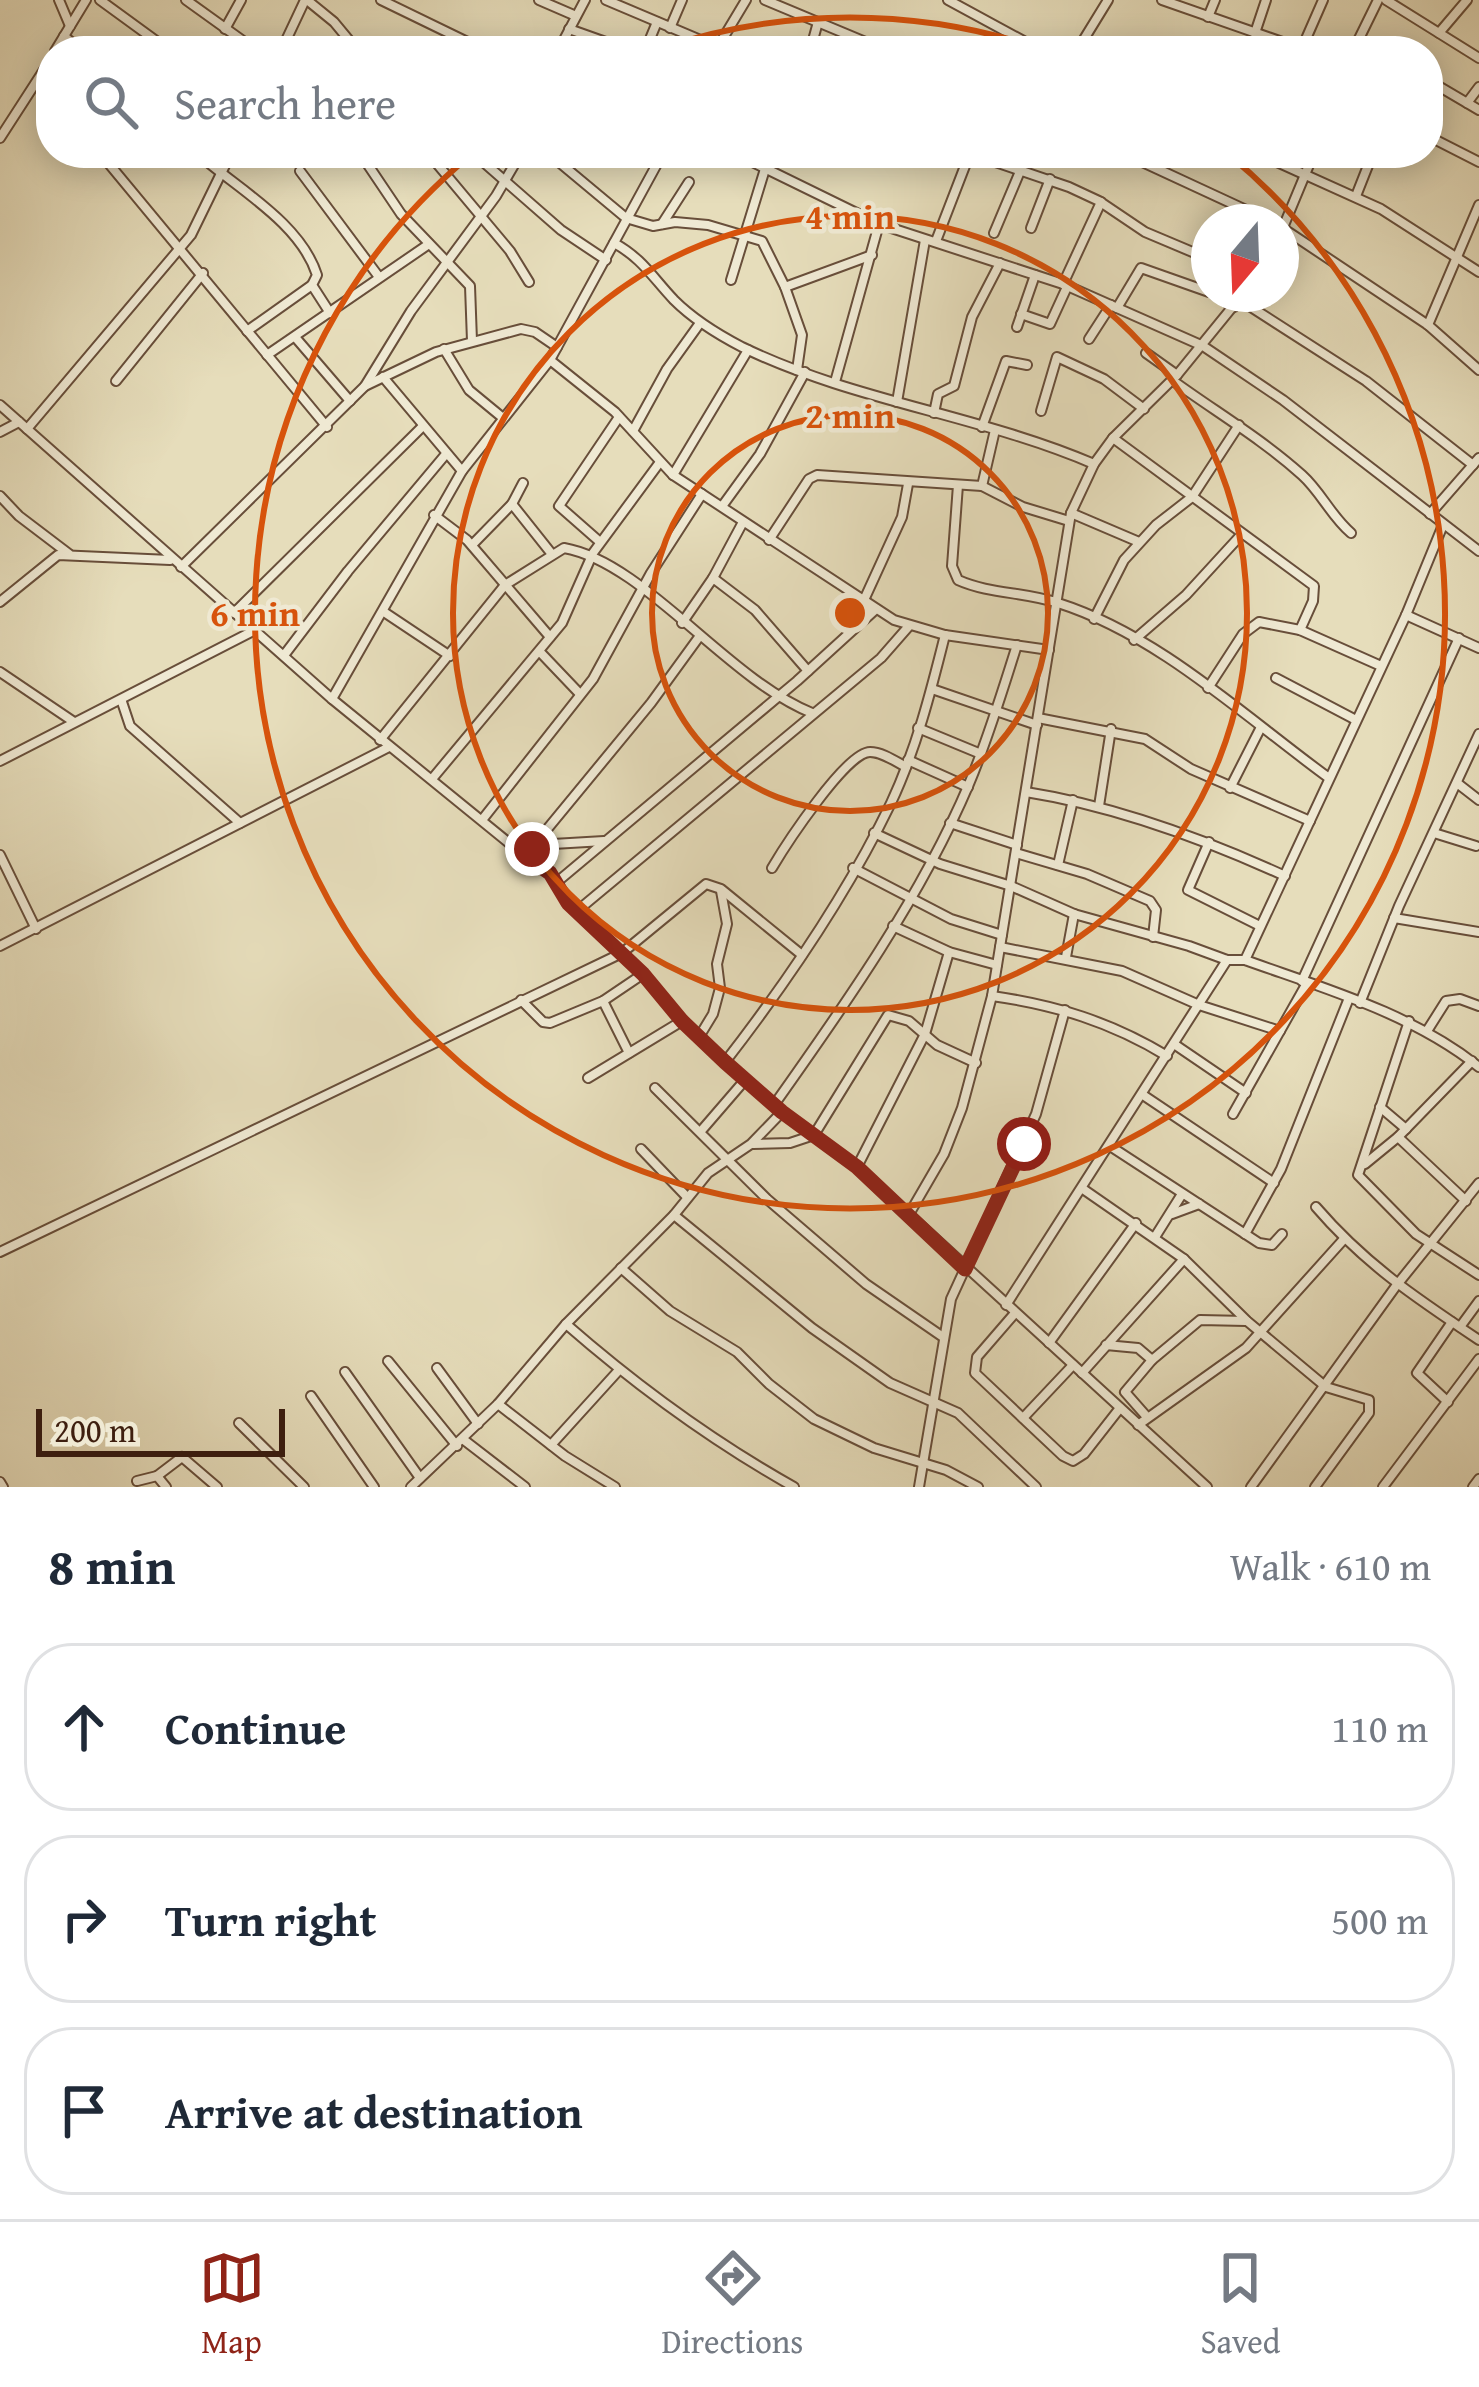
<!DOCTYPE html>
<meta charset="utf-8">
<style>
body{margin:0;font-family:"Gentium Book Plus",serif;background:#f6f6f7;color:#1f2937}
.compass{position:absolute;left:1191px;top:204px;width:108px;height:108px;border-radius:50%;background:#fff;box-shadow:0 6px 30px #0003;rotate:199deg}
.scale{position:absolute;left:36px;bottom:30px;width:249px;box-sizing:border-box;padding-left:12px;border:6px solid #3e1f0f;border-top:0;font-size:33px;line-height:42px;white-space:nowrap;color:#3e1f0f;-webkit-text-stroke:9px #efe9d3;paint-order:stroke}
.stop{position:absolute;width:36px;height:36px;margin:-27px;border:9px solid #8f2418;border-radius:50%;background:#fff}
.stop.end{background:#8f2418;border-color:#fff;box-shadow:0 3px 12px #0008}
.list{margin:0;padding:0;list-style:none}
h2{display:flex;justify-content:space-between;align-items:center;height:156px;margin:0;padding:0 48px;font-size:51px}
h2 small{font-size:39px;font-weight:400;color:#747a83}
.list li{display:grid;grid-template-columns:78px 1fr auto;gap:36px;align-items:center;box-sizing:border-box;height:168px;margin:0 24px 24px;padding:0 24px;border:3px solid #e0e1e3;border-radius:48px}
.list b{display:block;font-size:45px;white-space:nowrap}
.list em{font-size:39px;font-style:normal;color:#747a83}
.icon{flex:none;width:66px;height:66px;fill:none;stroke:currentColor;stroke-width:2;stroke-linecap:round;stroke-linejoin:round}
.map{position:relative;flex:none;width:1479px;height:1487px;overflow:hidden}
.search{position:absolute;background:#fff;box-shadow:0 6px 30px #0003;left:36px;right:36px;top:36px;height:132px;display:flex;align-items:center;gap:30px;box-sizing:border-box;padding:0 42px;border-radius:48px;color:#747a83;font-size:45px}
.sheet{height:732px;background:#fff}
nav{display:flex;justify-content:space-around;align-items:center;box-sizing:border-box;height:168px;border-top:3px solid #e0e1e3;background:#fff;font-size:33px;color:#747a83}
nav a{display:grid;justify-items:center;gap:6px}
nav .on{color:#8f2418}
.map>svg:first-child{display:block}
.lines{fill:none;stroke-linecap:round;stroke-linejoin:round}
.minor-casing{stroke:#684e3a;stroke-width:12}
.minor{stroke:#efe9d3;stroke-width:8}
.route{stroke:#8f2418;stroke-width:15}
.ring{fill:none;stroke:#d7530c;stroke-width:6}
.centre{fill:#d7530c;stroke:#efe9d3;stroke-width:6}
.ring-label{font-size:36px;text-anchor:middle;font-weight:bold;fill:#d7530c;stroke:#efe9d3;stroke-width:9;stroke-linejoin:round;paint-order:stroke}
</style>
<div class="map">
<svg width="1479" height="1487" viewBox="0 0 1479 1487">
<rect width="100%" height="100%" fill="#e6ddbb"/>
<filter id="stains"><feTurbulence type="fractalNoise" baseFrequency=".00167" numOctaves="4"/><feColorMatrix values="0 0 0 0 .2 0 0 0 0 .09 0 0 0 0 .02 0 0 0 .5 -.17"/></filter>
<radialGradient id="worn" r=".72"><stop offset=".6" stop-color="#630" stop-opacity="0"/><stop offset="1" stop-color="#630" stop-opacity=".3"/></radialGradient>
<g class="lines">
<defs>
<g id="minor">
<path d="M 59,0 L 70,26"/>
<path d="M 100,0 L 170,51"/>
<path d="M 186,0 L 257,51"/>
<path d="M 307,0 L 334,22 L 358,51"/>
<path d="M 381,0 L 486,51"/>
<path d="M 539,0 L 576,16"/>
<path d="M 606,0 L 717,47"/>
<path d="M 765,0 L 887,51"/>
<path d="M 948,0 L 1042,51"/>
<path d="M 1162,0 L 1308,51"/>
<path d="M 1386,0 L 1479,58"/>
<path d="M 1208,17 L 1215,0"/>
<path d="M 670,28 L 682,0"/>
<path d="M 225,29 L 241,0"/>
<path d="M 569,29 L 631,51"/>
<path d="M 1255,33 L 1266,0"/>
<path d="M 1439,33 L 1467,0"/>
<path d="M 64,36 L 82,51"/>
<path d="M 1358,40 L 1377,51"/>
<path d="M 1081,44 L 1108,0"/>
<path d="M 1302,48 L 1323,0"/>
<path d="M 716,50 L 746,0"/>
<path d="M 55,51 L 86,0"/>
<path d="M 281,51 L 305,0"/>
<path d="M 558,51 L 585,0"/>
<path d="M 645,51 L 657,22"/>
<path d="M 810,51 L 818,22"/>
<path d="M 1126,51 L 1128,45"/>
<path d="M 1353,51 L 1378,0"/>
<path d="M 1428,80 L 1479,110"/>
<path d="M 38,81 L 51,96"/>
<path d="M 1467,103 L 1479,87"/>
<path d="M 1428,136 L 1479,162"/>
<path d="M 0,138 L 51,59"/>
<path d="M 100,153 L 327,427"/>
<path d="M 197,153 C 236,188 300,222 317,275 L 312,285 L 330,313"/>
<path d="M 360,153 L 401,214 L 470,286 L 472,341"/>
<path d="M 428,153 L 510,251 L 529,282"/>
<path d="M 473,153 L 561,230 L 606,260"/>
<path d="M 548,153 L 626,218 L 653,226 L 675,222 L 708,225 L 762,241 L 785,287 L 872,255"/>
<path d="M 734,153 L 879,224 L 1063,284 L 1203,346 L 1283,400 L 1479,551"/>
<path d="M 969,153 L 1069,187 L 1099,201 L 1145,232 L 1209,259"/>
<path d="M 1123,153 L 1272,222"/>
<path d="M 1257,153 L 1381,209 L 1479,272"/>
<path d="M 300,171 L 379,277"/>
<path d="M 1356,196 L 1373,153"/>
<path d="M 662,224 L 689,182"/>
<path d="M 1281,227 L 1428,325 L 1479,370"/>
<path d="M 1031,228 L 1050,179"/>
<path d="M 1282,230 L 1314,153"/>
<path d="M 994,233 L 1021,169"/>
<path d="M 936,241 L 970,153"/>
<path d="M 614,243 C 642,258 653,278 674,300 C 694,320 717,334 742,347 C 853,401 980,415 1094,464"/>
<path d="M 731,280 L 765,169"/>
<path d="M 1063,284 L 1101,202"/>
<path d="M 785,287 L 802,335 L 797,370"/>
<path d="M 1213,294 L 1234,307"/>
<path d="M 1240,300 L 1366,381 L 1473,465"/>
<path d="M 1117,308 L 1141,268 L 1209,292"/>
<path d="M 1021,314 L 1050,324 L 1067,287"/>
<path d="M 1428,325 L 1479,205"/>
<path d="M 1017,327 L 1035,275"/>
<path d="M 247,331 L 312,285"/>
<path d="M 295,337 L 350,401"/>
<path d="M 1089,339 L 1111,305"/>
<path d="M 444,349 L 469,390 L 503,418"/>
<path d="M 1146,353 L 1177,375"/>
<path d="M 267,355 L 429,244"/>
<path d="M 550,360 L 615,412 L 673,475 L 894,620 L 945,635 L 1049,650"/>
<path d="M 383,377 L 462,471"/>
<path d="M 1172,380 C 1216,412 1262,439 1302,475 C 1321,492 1331,516 1351,533"/>
<path d="M 116,381 L 203,273"/>
<path d="M 835,382 L 879,224"/>
<path d="M 365,386 L 436,352 L 521,329 L 535,332 L 557,347"/>
<path d="M 897,402 L 925,240"/>
<path d="M 0,405 L 332,699 L 525,856 L 550,873 L 568,903 L 643,974 L 682,1021 L 725,1062 L 782,1112 L 857,1167 L 1207,1487"/>
<path d="M 1041,411 L 1057,357 L 1104,379 L 1144,409"/>
<path d="M 934,413 L 938,394 L 954,386 L 972,317 L 1000,263"/>
<path d="M 982,427 L 1006,361 L 1027,365"/>
<path d="M 27,429 L 191,235 L 231,153"/>
<path d="M 633,431 L 667,369 L 700,323"/>
<path d="M 0,432 L 19,422"/>
<path d="M 1113,438 L 1314,586 L 1313,601 L 1300,630"/>
<path d="M 673,475 L 748,350"/>
<path d="M 958,485 L 952,566 L 958,580 C 989,594 1026,592 1058,603 C 1159,635 1245,717 1329,778"/>
<path d="M 982,486 L 995,430"/>
<path d="M 0,496 L 19,516 L 69,554"/>
<path d="M 512,504 L 551,553"/>
<path d="M 723,505 L 760,454 L 805,372"/>
<path d="M 1071,513 L 1139,542"/>
<path d="M 1430,514 L 1479,458"/>
<path d="M 434,515 L 467,540 L 550,637"/>
<path d="M 769,540 L 809,479 L 817,475 L 982,486 L 1023,507 L 1069,521"/>
<path d="M 600,542 L 559,506 L 619,417"/>
<path d="M 472,545 L 512,504 L 523,483"/>
<path d="M 181,567 L 365,386 L 411,311 L 496,196 L 521,153"/>
<path d="M 713,578 L 743,522"/>
<path d="M 864,600 L 902,517 L 908,484"/>
<path d="M 0,602 L 58,555 L 170,560"/>
<path d="M 384,612 L 450,656"/>
<path d="M 234,613 L 423,426"/>
<path d="M 1406,615 L 1479,648"/>
<path d="M 1094,619 L 1124,560 L 1156,525 L 1192,497 L 1239,425"/>
<path d="M 682,623 L 713,578 L 755,610 L 808,671"/>
<path d="M 1134,640 L 1186,595 L 1241,535"/>
<path d="M 540,652 L 580,694"/>
<path d="M 285,654 L 348,571 L 446,454"/>
<path d="M 0,672 L 74,722"/>
<path d="M 1276,678 L 1356,720"/>
<path d="M 1208,688 L 1243,634 L 1259,622 L 1300,630 L 1381,666"/>
<path d="M 932,689 L 1037,725"/>
<path d="M 332,699 L 462,471 L 550,360 L 663,153"/>
<path d="M 122,702 L 130,726 L 240,823"/>
<path d="M 1038,718 L 1145,739 L 1191,769 L 1310,821"/>
<path d="M 918,728 L 981,754"/>
<path d="M 380,740 L 505,585 L 564,548 C 644,562 727,679 812,713"/>
<path d="M 908,760 L 968,787"/>
<path d="M 0,761 L 255,630"/>
<path d="M 432,779 L 562,623 L 593,553 L 660,462"/>
<path d="M 1457,783 L 1479,800"/>
<path d="M 1230,788 L 1260,729"/>
<path d="M 1026,792 C 1115,806 1202,838 1285,876"/>
<path d="M 1099,806 L 1111,729"/>
<path d="M 482,820 L 593,679 L 651,573 L 702,494"/>
<path d="M 950,823 L 1017,845"/>
<path d="M 874,833 L 940,864 L 1011,886 L 1074,914 L 1189,946 L 1227,960 L 1245,960 C 1326,989 1411,1013 1479,1067"/>
<path d="M 1434,833 L 1476,846"/>
<path d="M 1209,842 L 1188,890 L 1260,926"/>
<path d="M 536,845 L 604,841"/>
<path d="M 1016,853 L 1087,874 L 1150,901 L 1156,910 L 1153,937"/>
<path d="M 0,855 L 36,929"/>
<path d="M 525,856 L 651,703 L 699,637"/>
<path d="M 1058,865 L 1073,800"/>
<path d="M 772,868 C 785,846 846,752 870,752 C 882,752 895,761 906,767"/>
<path d="M 853,868 L 951,919 L 1002,935"/>
<path d="M 557,882 L 797,681 L 876,609"/>
<path d="M 577,911 L 881,658 L 909,626"/>
<path d="M 1394,918 L 1479,932"/>
<path d="M 893,926 L 949,952 L 997,965"/>
<path d="M 0,946 L 389,747"/>
<path d="M 1000,947 L 1122,971 L 1199,1005 L 1280,1031"/>
<path d="M 1066,957 L 1074,914"/>
<path d="M 1245,960 L 1406,615 L 1443,525"/>
<path d="M 1302,981 L 1459,638"/>
<path d="M 992,996 C 1056,1005 1111,1022 1167,1056"/>
<path d="M 521,1000 L 543,1022 L 550,1023 L 603,1001 L 643,974"/>
<path d="M 603,1001 L 629,1053"/>
<path d="M 1360,1003 L 1399,906 L 1479,734"/>
<path d="M 1409,1021 L 1358,1175 L 1416,1234 L 1479,1275"/>
<path d="M 1427,1031 L 1446,1001 L 1460,999 L 1479,1006"/>
<path d="M 699,1037 L 713,1014 L 720,988 L 717,964 L 727,924 L 721,891"/>
<path d="M 1174,1044 L 1246,1093"/>
<path d="M 725,1062 C 787,982 847,894 891,803 C 916,750 931,691 945,635"/>
<path d="M 588,1078 L 682,1021"/>
<path d="M 655,1088 L 767,1199 L 866,1284 L 943,1337"/>
<path d="M 1143,1095 L 1274,1183"/>
<path d="M 774,1105 C 845,1005 921,897 969,784 C 988,739 1002,692 1017,645"/>
<path d="M 1380,1107 L 1406,1129"/>
<path d="M 1233,1114 L 1307,983"/>
<path d="M 701,1131 L 745,1080"/>
<path d="M 1398,1137 L 1466,1201"/>
<path d="M 753,1144 L 790,1143 L 814,1135 L 888,1015 L 909,1021 L 937,1045 L 976,1063"/>
<path d="M 1110,1146 L 1259,1243 L 1272,1245 L 1282,1234"/>
<path d="M 641,1149 L 687,1197"/>
<path d="M 1365,1164 L 1398,1137 L 1472,1061"/>
<path d="M 857,1167 L 925,1034 L 949,952"/>
<path d="M 1083,1189 L 1184,1259 L 1247,1321 L 1326,1387 L 1369,1400 L 1369,1413 L 1315,1487"/>
<path d="M 1316,1207 C 1365,1264 1416,1298 1479,1340"/>
<path d="M 1172,1214 L 1199,1204"/>
<path d="M 674,1215 L 812,1328 L 890,1383 L 958,1413 L 1036,1487"/>
<path d="M 908,1216 L 944,1154 L 962,1108 L 992,996 L 1071,513 L 1094,464 L 1113,438 L 1177,375 L 1243,294"/>
<path d="M 1245,1234 L 1281,1169 L 1349,998"/>
<path d="M 1155,1237 L 1182,1194"/>
<path d="M 0,1252 L 622,953 L 706,884 L 721,889 L 802,955"/>
<path d="M 621,1268 L 670,1311 L 737,1352 L 769,1384 L 814,1419 L 874,1448 L 946,1470 L 978,1487"/>
<path d="M 1006,1305 L 1227,960"/>
<path d="M 1015,1313 L 977,1357 L 975,1373 L 1063,1456 L 1073,1461 L 1084,1454 L 1120,1408"/>
<path d="M 566,1324 C 637,1386 712,1441 794,1487"/>
<path d="M 1460,1327 L 1479,1301"/>
<path d="M 1049,1343 L 1136,1223"/>
<path d="M 1106,1345 L 1138,1348 L 1152,1360"/>
<path d="M 388,1361 L 457,1446"/>
<path d="M 437,1368 L 478,1424"/>
<path d="M 345,1372 L 420,1478"/>
<path d="M 1082,1373 L 1184,1259"/>
<path d="M 311,1396 L 374,1487"/>
<path d="M 1448,1402 L 1417,1373 L 1452,1322"/>
<path d="M 498,1404 L 565,1456 L 615,1487"/>
<path d="M 1147,1417 L 1125,1392 L 1152,1360 L 1200,1320 L 1246,1321"/>
<path d="M 1023,1418 L 1073,1365"/>
<path d="M 239,1423 L 304,1487"/>
<path d="M 1138,1425 L 1246,1348 L 1344,1239"/>
<path d="M 464,1440 L 525,1487"/>
<path d="M 551,1445 L 619,1370"/>
<path d="M 157,1476 L 182,1457 L 217,1487"/>
<path d="M 137,1481 L 157,1476 L 166,1487"/>
<path d="M 0,1482 L 3,1487"/>
<path d="M 411,1487 L 498,1404 L 566,1324 L 674,1215 L 708,1173 L 751,1144 L 782,1112"/>
<path d="M 919,1487 L 951,1299 L 1036,1114 L 1065,1010"/>
<path d="M 1251,1487 L 1396,1286 L 1479,1183"/>
<path d="M 1383,1487 L 1479,1359"/>
<path d="M 1473,1487 L 1479,1479"/>
</g>
</defs>
<use href="#minor" class="minor-casing"/>
<use href="#minor" class="minor"/>
</g>
<g class="lines">
<path class="route" d="M 532,849 L 525,856 L 550,873 L 568,903 L 643,974 L 682,1021 L 725,1062 L 782,1112 L 857,1167 L 965,1269 L 1024,1144"/>
</g>
<g class="ring">
<circle cx="850" cy="613" r="198"/>
<circle cx="850" cy="613" r="397"/>
<path d="M656 50A595 595 0 0 1 1044 50M1228 154A595 595 0 1 1 472 154"/>
</g>
<circle cx="850" cy="613" r="18" class="centre"/>
<g class="ring-label">
<text x="850" y="229">4 min</text>
<text x="850" y="428">2 min</text>
<text x="255" y="626">6 min</text>
</g>
<rect width="100%" height="100%" filter="url(#stains)"/>
<rect width="100%" height="100%" fill="url(#worn)"/>
</svg>
<svg class="compass" viewBox="-18 -18 36 36"><path d="M0-13l5 13h-10z" fill="#e53935"/><path d="M0 13l5-13h-10z" fill="#747a83"/></svg>
<div class="scale">200 m</div>
<div class="stop" style="left:1024px;top:1144px"></div>
<div class="stop end" style="left:532px;top:849px"></div>
<div class="search"><svg class="icon" aria-label="search" viewBox="0 0 24 24"><circle cx="10" cy="10" r="6"/><path d="M15 15l6 6"/></svg>Search here</div>
</div>
<section class="sheet">
<h2>8 min<small>Walk · 610 m</small></h2>
<ul class="list">
<li><svg class="icon" aria-label="ahead" viewBox="0 0 24 24"><path d="M12 20V5M6 11l6-6 6 6"/></svg><div><b>Continue</b></div><em>110 m</em></li>
<li><svg class="icon" aria-label="right" viewBox="0 0 24 24"><path d="M7 20v-9h11M14 6l5 5-5 5"/></svg><div><b>Turn right</b></div><em>500 m</em></li>
<li><svg class="icon" aria-label="arrive" viewBox="0 0 24 24"><path d="M6 21V4h12l-3 4 3 4H6"/></svg><div><b>Arrive at destination</b></div></li>
</ul>
</section>
<nav>
<a class="on"><svg class="icon" aria-label="map" viewBox="0 0 24 24"><path d="M3 6l6-2 6 2 6-2v14l-6 2-6-2-6 2zM9 4v14M15 6v14"/></svg>Map</a>
<a><svg class="icon" aria-label="directions" viewBox="0 0 24 24"><path d="M12 3l9 9-9 9-9-9zM9 14v-3h6M13 9l2 2-2 2"/></svg>Directions</a>
<a><svg class="icon" aria-label="saved" viewBox="0 0 24 24"><path d="M7 4h10v16l-5-4-5 4z"/></svg>Saved</a>
</nav>
